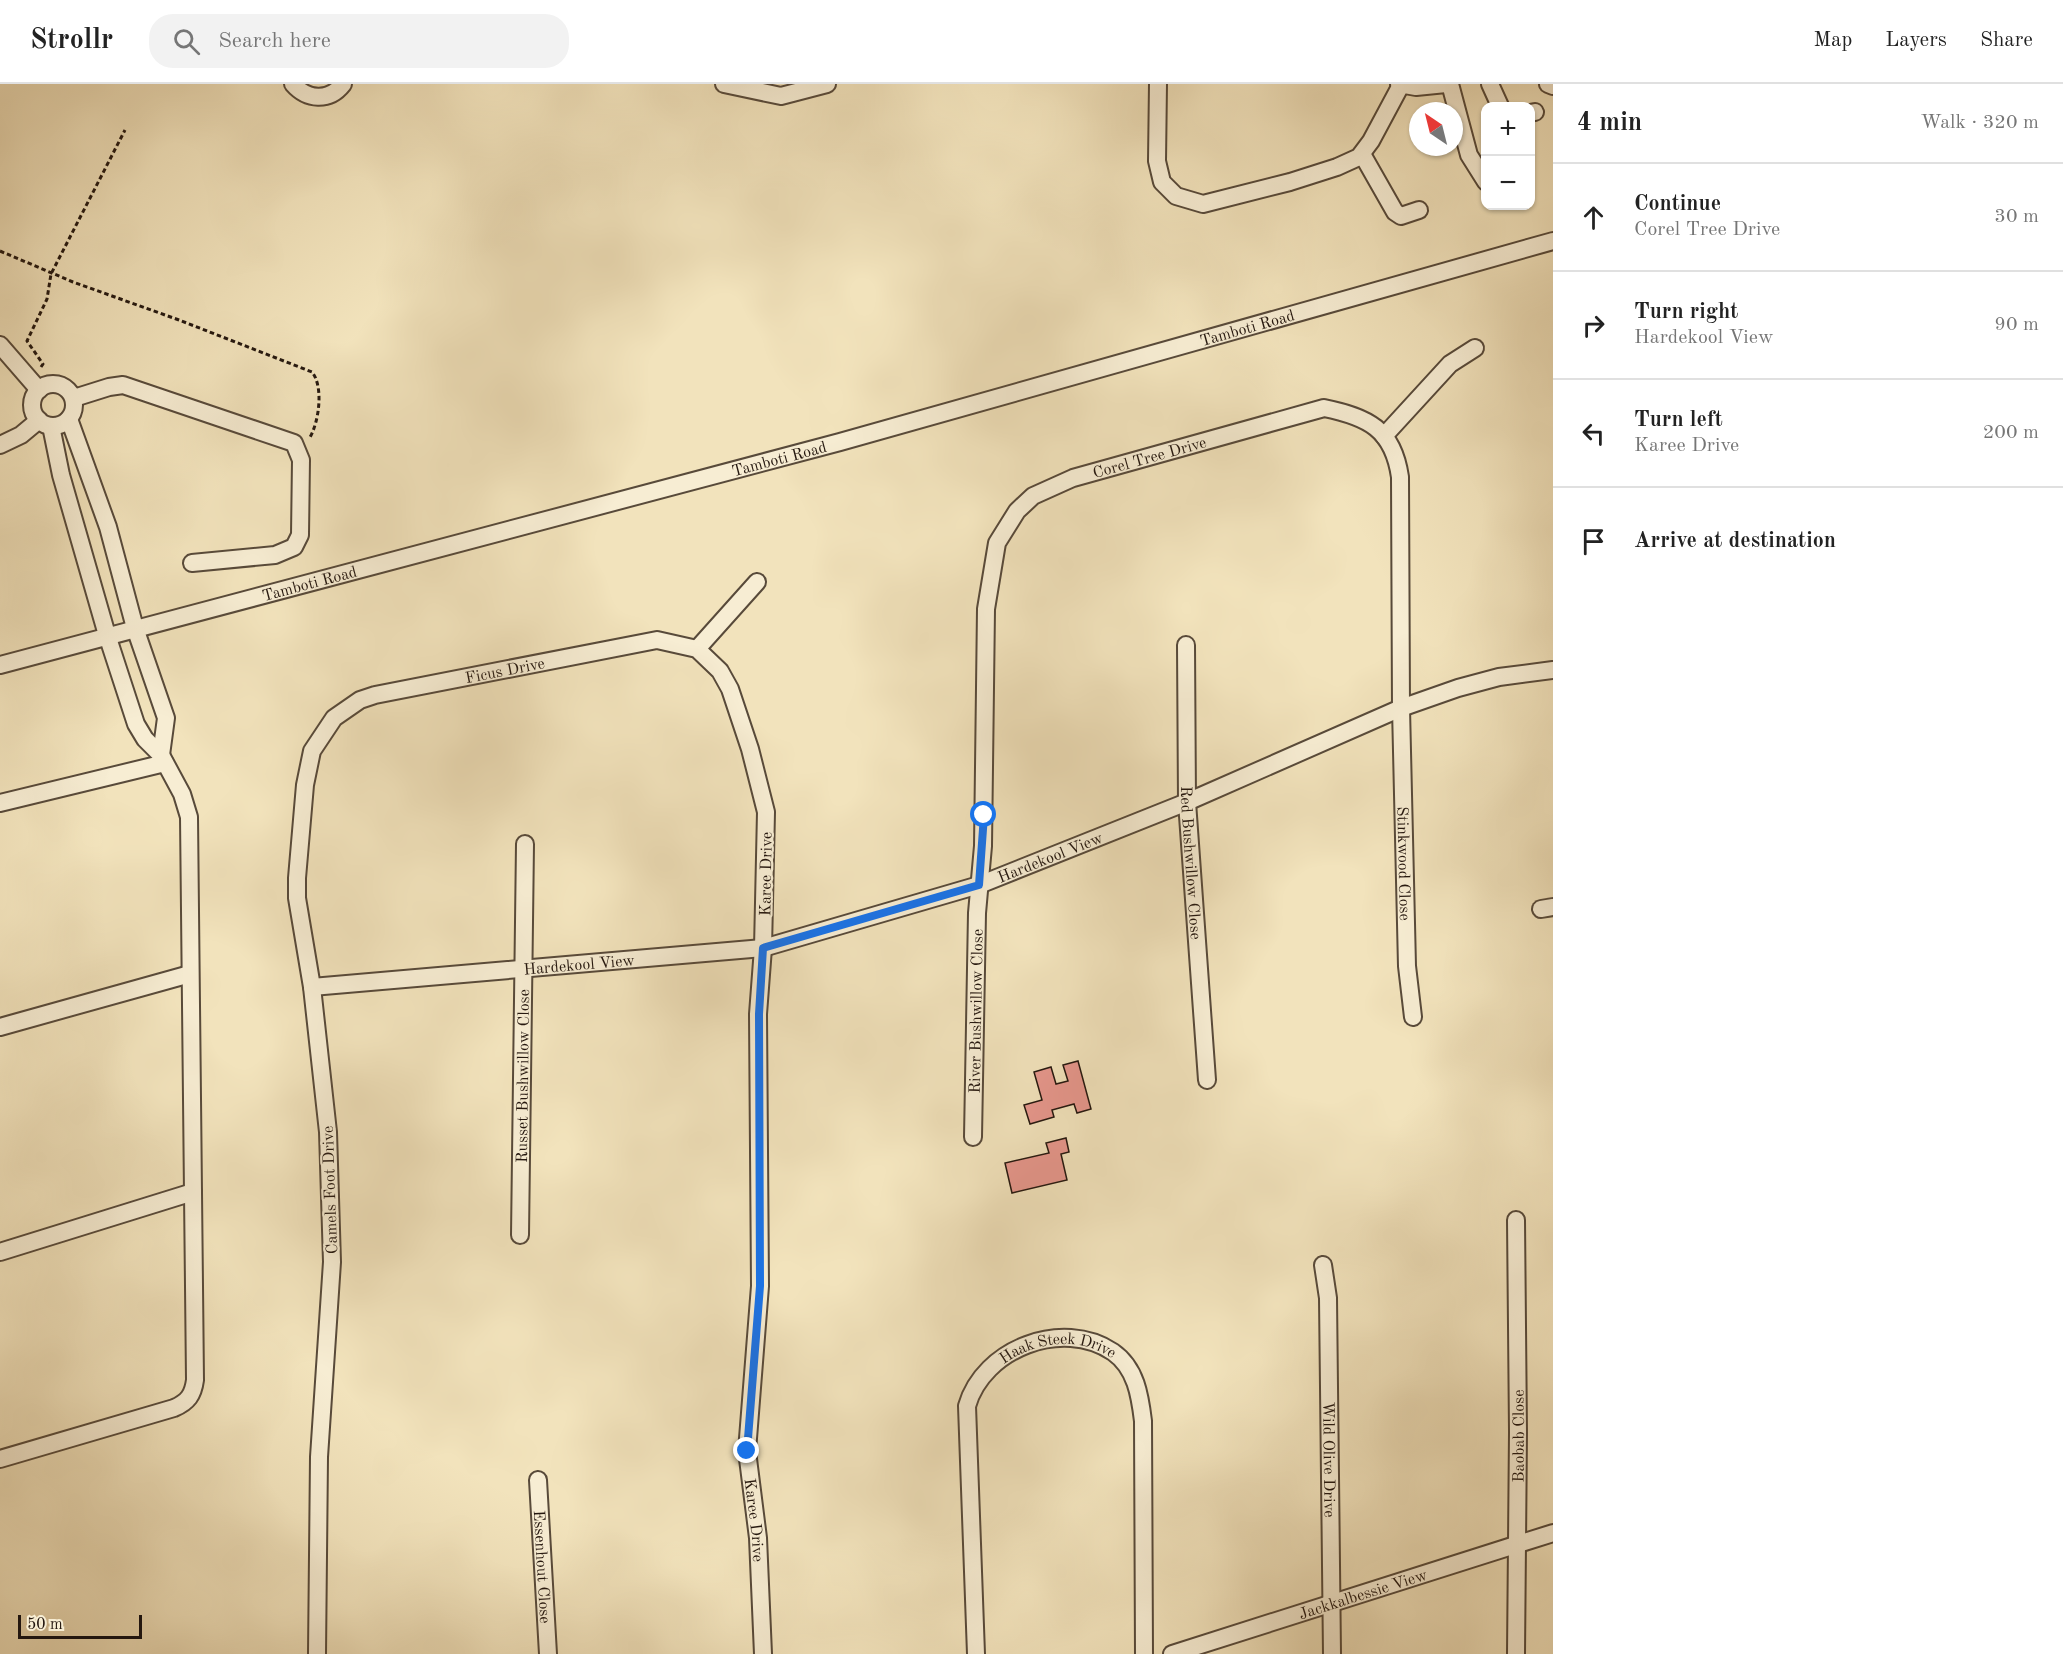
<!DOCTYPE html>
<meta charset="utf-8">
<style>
body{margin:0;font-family:"Old Standard TT",serif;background:#f2f2f2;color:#222}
.controls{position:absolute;right:18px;top:18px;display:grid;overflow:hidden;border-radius:12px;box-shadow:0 2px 4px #0004}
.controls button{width:54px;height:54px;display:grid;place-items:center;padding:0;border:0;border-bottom:2px solid #e0e0e0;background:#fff;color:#222;font:30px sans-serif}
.compass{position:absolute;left:1409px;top:18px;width:54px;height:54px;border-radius:50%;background:#fff;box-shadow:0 2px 4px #0004;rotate:325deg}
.scale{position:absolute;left:18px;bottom:15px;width:124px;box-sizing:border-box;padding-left:6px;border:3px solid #24170f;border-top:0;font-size:16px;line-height:21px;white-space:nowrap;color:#24170f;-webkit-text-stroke:4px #f7edd3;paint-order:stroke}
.stop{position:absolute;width:18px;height:18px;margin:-14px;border:4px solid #1a73e8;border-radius:50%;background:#fff}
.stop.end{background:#1a73e8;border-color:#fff;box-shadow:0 2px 6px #0008}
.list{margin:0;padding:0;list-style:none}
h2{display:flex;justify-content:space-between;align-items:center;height:78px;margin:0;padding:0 24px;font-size:26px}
h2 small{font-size:20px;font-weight:400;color:#767676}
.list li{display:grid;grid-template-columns:39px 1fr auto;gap:18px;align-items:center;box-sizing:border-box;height:108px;padding:0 24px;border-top:2px solid #e0e0e0}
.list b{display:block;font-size:22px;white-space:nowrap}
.list p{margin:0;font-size:20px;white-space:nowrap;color:#767676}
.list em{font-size:20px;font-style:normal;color:#767676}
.icon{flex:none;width:33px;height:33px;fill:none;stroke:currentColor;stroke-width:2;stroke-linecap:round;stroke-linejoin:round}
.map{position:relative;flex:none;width:1553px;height:1570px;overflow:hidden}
header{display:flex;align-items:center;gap:36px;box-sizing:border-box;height:84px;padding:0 30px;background:#fff;border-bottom:2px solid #e0e0e0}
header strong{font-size:28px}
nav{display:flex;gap:33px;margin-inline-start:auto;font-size:21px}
.search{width:420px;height:54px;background:#f2f2f2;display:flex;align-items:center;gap:15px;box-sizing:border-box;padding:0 21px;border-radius:24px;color:#767676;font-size:22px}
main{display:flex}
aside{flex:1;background:#fff}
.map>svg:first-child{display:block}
.building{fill:#e7978d;stroke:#24170f;stroke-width:1.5}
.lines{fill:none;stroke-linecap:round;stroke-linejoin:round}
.minor-casing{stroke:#584a3a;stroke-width:20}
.path{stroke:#24170f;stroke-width:3;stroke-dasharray:4.5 3;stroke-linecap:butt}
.minor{stroke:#f7edd3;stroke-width:16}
.route{stroke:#1a73e8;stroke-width:8}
.labels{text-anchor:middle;stroke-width:4.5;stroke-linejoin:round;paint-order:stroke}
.street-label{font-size:16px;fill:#24170f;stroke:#f7edd3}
</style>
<header>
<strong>Strollr</strong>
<div class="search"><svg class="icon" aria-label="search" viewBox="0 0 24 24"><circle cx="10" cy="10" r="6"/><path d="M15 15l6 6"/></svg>Search here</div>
<nav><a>Map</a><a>Layers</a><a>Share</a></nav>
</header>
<main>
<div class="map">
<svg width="1553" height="1570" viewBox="0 0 1553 1570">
<rect width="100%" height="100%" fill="#f2e3bc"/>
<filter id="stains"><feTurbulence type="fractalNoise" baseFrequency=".00333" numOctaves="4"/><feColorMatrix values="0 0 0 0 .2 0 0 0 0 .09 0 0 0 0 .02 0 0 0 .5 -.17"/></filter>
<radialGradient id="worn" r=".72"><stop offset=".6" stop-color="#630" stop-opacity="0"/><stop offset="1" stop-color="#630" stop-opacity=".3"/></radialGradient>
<g class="building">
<path d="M 1078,977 L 1091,1025 L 1077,1029 L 1074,1020 L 1052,1026 L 1054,1033 L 1030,1040 L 1024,1021 L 1042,1016 L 1034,988 L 1051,983 L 1056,1000 L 1068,997 L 1063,981 Z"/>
<path d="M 1066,1054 L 1069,1068 L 1061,1070 L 1067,1096 L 1012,1109 L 1005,1079 L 1049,1069 L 1046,1059 Z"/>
</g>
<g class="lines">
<defs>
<g id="minor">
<path d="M 293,0 C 307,16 329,18 343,0"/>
<path d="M 724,0 L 781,12 L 827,0"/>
<path d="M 1158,0 L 1157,77 L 1162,98 L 1176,112 L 1203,120 L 1290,98 L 1337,83 L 1359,73 L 1371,57 L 1401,1"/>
<path d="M 1399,0 L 1416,3 L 1446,0"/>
<path d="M 1450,0 L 1469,71 L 1486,98"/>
<path d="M 1490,0 L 1500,22"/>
<path d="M 1548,0 L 1553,2"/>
<path d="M 1530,29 L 1535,28"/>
<path d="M 1362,70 L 1395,128 L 1401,132 L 1419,126"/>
<path d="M 0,261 L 39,306"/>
<circle cx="53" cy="321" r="21"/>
<path d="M 74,314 L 109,303 L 123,301 L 294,359 L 301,376 L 300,451 L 294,463 L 275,471 L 192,479"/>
<path d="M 69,335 L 108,443 L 135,544 L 166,634 L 161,671"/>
<path d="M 1384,352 L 1450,280 L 1475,264"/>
<path d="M 0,361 L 21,351 L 39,336"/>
<path id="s1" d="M 1186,561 L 1187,718 L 1207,996"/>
<path d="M 697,565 L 757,498"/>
<path id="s2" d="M 0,581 L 840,358 L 1553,157"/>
<path d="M 0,719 L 165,679"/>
<path d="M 1541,825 L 1553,823"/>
<path id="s3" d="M 312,903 L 763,864 L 979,801 L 1187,718 L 1401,624 L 1458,604 L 1499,593 L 1553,586"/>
<path d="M 0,943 L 190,890"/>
<path id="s4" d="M 973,1053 L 977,829 L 983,762 L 986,525 L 997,459 L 1017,427 L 1033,412 L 1073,394 L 1324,324 C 1368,333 1393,345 1400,393 L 1401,624 L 1407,882 L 1413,933"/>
<path id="s5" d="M 520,1151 L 525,760"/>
<path d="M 0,1168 L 193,1108"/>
<path id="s6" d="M 1323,1181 L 1328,1214 L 1332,1570"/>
<path d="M 0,1375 L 174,1324 C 188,1318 193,1311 195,1296 L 189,733 L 182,710 L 161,671 L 145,655 L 136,640 L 107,551 L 61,391 L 51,342"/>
<path id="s7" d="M 538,1396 L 548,1570"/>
<path id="s8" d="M 317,1570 L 319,1373 L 332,1178 L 328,1048 L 312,903 L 297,814 L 297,794 L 305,701 L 312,667 L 334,634 L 360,616 L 375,611 L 657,556 L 697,565 L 720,587 L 730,605 L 750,665 L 766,728 L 763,864 L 758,930 L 760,1202 L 747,1367 L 758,1454 L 763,1570"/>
<path id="s9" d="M 976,1570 L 967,1322 C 983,1265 1062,1234 1113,1268 C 1136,1284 1140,1312 1143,1337 L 1144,1570"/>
<path id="s10" d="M 1172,1570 L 1553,1449"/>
<path id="s11" d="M 1516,1570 L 1518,1348 L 1516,1136"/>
</g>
</defs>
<use href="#minor" class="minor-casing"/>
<g class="path">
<path d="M 0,167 L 73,198 L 179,236 L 312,288 C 324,303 319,339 309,355"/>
<path d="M 41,283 L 43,280 L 27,257 L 47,215 L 51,190 L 125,46"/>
</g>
<use href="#minor" class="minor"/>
</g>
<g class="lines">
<path class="route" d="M 747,1367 L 760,1202 L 759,930 L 763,864 L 979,801 L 984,731"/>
</g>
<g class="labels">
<g class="street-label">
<text dy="6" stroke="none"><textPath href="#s2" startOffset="1292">Tamboti Road</textPath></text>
<text dy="6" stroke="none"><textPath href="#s4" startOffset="778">Corel Tree Drive</textPath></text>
<text dy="6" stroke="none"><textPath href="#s2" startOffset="806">Tamboti Road</textPath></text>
<text dy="6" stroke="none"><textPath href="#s2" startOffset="320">Tamboti Road</textPath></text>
<text dy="6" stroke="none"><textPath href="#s8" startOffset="1126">Ficus Drive</textPath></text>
<text dy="6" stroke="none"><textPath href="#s3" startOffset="754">Hardekool View</textPath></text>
<text dy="6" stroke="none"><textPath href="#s1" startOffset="218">Red Bushwillow Close</textPath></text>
<text dy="6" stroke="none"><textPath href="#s4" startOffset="1458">Stinkwood Close</textPath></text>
<text transform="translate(765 790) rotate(-89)" y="6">Karee Drive</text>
<text dy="6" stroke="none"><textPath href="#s3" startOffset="268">Hardekool View</textPath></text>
<text dy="6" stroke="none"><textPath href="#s4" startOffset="126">River Bushwillow Close</textPath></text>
<text dy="6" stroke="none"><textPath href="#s5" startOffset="159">Russet Bushwillow Close</textPath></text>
<text transform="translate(329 1106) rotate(-92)" y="6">Camels Foot Drive</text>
<text dy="6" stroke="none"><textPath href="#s9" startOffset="368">Haak Steek Drive</textPath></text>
<text dy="6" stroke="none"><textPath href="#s11" startOffset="218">Baobab Close</textPath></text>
<text dy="6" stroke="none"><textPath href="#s6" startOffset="195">Wild Olive Drive</textPath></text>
<text dy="6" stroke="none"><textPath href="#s8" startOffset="2212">Karee Drive</textPath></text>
<text dy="6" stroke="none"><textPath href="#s7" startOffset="87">Essenhout Close</textPath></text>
<text dy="6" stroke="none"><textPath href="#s10" startOffset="200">Jackkalbessie View</textPath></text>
</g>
</g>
<rect width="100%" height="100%" filter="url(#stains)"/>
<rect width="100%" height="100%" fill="url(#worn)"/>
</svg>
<div class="controls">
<button>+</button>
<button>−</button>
</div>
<svg class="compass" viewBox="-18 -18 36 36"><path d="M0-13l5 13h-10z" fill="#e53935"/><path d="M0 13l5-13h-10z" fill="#767676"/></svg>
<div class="scale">50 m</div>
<div class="stop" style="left:984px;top:731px"></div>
<div class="stop end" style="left:747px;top:1367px"></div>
</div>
<aside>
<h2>4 min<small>Walk · 320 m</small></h2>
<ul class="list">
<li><svg class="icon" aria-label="ahead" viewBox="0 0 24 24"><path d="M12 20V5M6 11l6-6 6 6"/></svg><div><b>Continue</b><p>Corel Tree Drive</p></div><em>30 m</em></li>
<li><svg class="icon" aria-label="right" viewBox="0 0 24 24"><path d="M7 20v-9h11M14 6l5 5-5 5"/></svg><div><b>Turn right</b><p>Hardekool View</p></div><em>90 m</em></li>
<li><svg class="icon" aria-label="left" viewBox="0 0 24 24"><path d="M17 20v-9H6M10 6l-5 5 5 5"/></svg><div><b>Turn left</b><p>Karee Drive</p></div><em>200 m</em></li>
<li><svg class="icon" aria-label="arrive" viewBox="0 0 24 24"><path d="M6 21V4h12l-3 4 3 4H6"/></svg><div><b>Arrive at destination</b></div></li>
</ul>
</aside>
</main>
